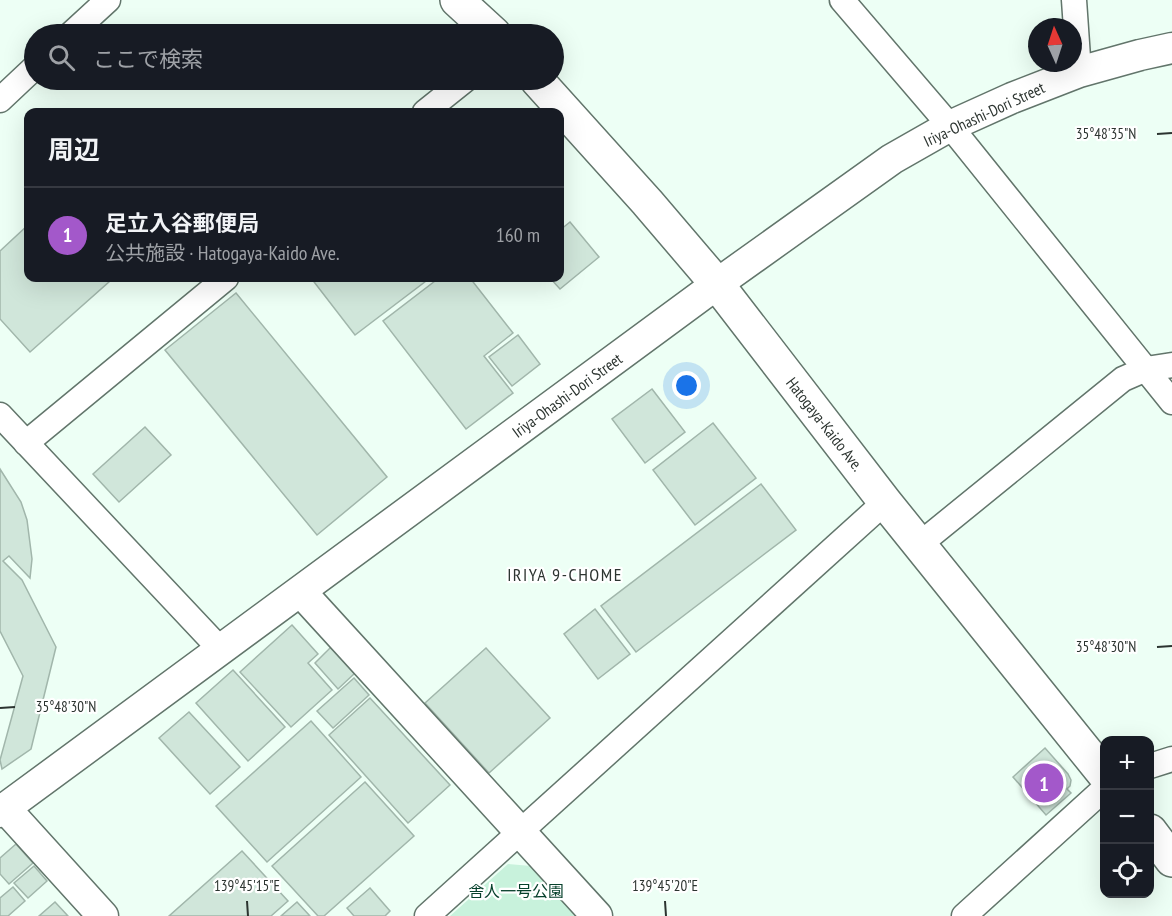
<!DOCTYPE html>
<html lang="ja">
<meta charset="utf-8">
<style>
body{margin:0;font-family:"PT Sans Narrow","Noto Sans JP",sans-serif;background:#20242c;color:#f1f3f6}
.controls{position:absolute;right:18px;bottom:18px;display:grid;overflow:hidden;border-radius:12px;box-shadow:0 6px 24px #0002}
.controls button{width:54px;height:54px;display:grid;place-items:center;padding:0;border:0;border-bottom:2px solid #363941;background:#171b24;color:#f1f3f6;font:30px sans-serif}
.compass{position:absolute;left:1028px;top:18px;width:54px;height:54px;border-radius:50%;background:#171b24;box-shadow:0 6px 24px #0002;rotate:357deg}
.you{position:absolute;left:687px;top:386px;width:21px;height:21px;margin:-15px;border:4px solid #fff;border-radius:50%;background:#1a73e8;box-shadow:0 0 0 9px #1a73e833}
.badge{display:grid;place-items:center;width:39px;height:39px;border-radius:50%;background:#a358ca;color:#fff;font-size:20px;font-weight:700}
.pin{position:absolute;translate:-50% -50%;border:3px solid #fff;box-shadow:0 2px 6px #0006}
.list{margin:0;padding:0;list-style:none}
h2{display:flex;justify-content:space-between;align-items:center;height:78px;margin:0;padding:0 24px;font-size:26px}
h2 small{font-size:20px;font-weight:400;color:#9ea1a6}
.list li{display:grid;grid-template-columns:39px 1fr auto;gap:18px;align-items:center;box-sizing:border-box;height:96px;padding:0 24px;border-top:2px solid #363941}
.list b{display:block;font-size:22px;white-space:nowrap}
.list p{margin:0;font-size:20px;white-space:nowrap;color:#9ea1a6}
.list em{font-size:20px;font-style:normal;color:#9ea1a6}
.icon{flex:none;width:33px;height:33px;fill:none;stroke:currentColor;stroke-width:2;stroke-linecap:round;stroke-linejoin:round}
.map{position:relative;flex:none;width:1172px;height:916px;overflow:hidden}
.search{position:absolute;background:#171b24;box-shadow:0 6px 24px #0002;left:24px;top:24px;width:540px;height:66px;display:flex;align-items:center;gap:15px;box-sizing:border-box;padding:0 21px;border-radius:33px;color:#9ea1a6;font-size:22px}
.panel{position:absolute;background:#171b24;box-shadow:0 6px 24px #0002;left:24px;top:108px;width:540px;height:174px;border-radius:12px}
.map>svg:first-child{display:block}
.green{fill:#c8f2dc}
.building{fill:#d0e6da;stroke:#a1b6ab;stroke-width:1.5}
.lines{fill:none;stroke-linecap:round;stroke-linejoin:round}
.minor-casing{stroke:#62756b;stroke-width:27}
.tertiary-casing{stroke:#62756b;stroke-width:33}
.secondary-casing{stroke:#62756b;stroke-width:36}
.minor{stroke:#fff;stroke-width:24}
.tertiary{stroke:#fff;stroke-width:30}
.secondary{stroke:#fff;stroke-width:33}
.ticks{fill:none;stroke:#2c3430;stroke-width:2}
.labels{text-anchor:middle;stroke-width:4.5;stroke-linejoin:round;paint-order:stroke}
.street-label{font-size:16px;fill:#2c3430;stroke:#fff}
.park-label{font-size:16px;fill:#07412c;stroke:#fff}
.neighbourhood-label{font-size:18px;letter-spacing:1.5px;fill:#2c3430;stroke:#fff}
.ticks-label{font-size:15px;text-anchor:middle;fill:#2c3430;stroke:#fff;stroke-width:4.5;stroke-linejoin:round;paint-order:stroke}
</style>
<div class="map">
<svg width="1172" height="916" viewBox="0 0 1172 916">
<rect width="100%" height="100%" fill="#edfff5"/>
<path class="green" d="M 508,864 L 531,866 L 576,916 L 450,916 Z"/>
<g class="building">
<path d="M 570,222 L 599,257 L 560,289 L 550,278 L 560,278 L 560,230 Z"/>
<path d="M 28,225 L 28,278 L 106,278 L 110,281 L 30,352 L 0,319 L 0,251 Z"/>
<path d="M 311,278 L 430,278 L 355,335 Z"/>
<path d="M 439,278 L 470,278 L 513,333 L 484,356 L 513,393 L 466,429 L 383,321 Z"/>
<path d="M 236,293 L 387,477 L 317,535 L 165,350 Z"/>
<path d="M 518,335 L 540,364 L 512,386 L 489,357 Z"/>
<path d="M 652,389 L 685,432 L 645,463 L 612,419 Z"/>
<path d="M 713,423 L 756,478 L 695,525 L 653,470 Z"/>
<path d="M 145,427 L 171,455 L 119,502 L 93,474 Z"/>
<path d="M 0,469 L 21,502 L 27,520 L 32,559 L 30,578 L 9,556 L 3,561 L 22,580 L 56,647 L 31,749 L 2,769 L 0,760 L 23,676 L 0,631 Z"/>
<path d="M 761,484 L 796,530 L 636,652 L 601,606 Z"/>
<path d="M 595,609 L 630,654 L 598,679 L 564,634 Z"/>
<path d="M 292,625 L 318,654 L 308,663 L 332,690 L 291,727 L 240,672 Z"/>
<path d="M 331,647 L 355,673 L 338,689 L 315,663 Z"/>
<path d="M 486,648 L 550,718 L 489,773 L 425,703 Z"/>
<path d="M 233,670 L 285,727 L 248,761 L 196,703 Z"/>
<path d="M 354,678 L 369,695 L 333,728 L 317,711 Z"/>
<path d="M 370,698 L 450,785 L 408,823 L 329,735 Z"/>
<path d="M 189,712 L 240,767 L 210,794 L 159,738 Z"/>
<path d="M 311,721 L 361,777 L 267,862 L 216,806 Z"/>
<path d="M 1045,748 L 1068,774 L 1071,780 L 1070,786 L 1067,789 L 1071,793 L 1046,815 L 1013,777 Z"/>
<path d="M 365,782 L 414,836 L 324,916 L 318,916 L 272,866 Z"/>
<path d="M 16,844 L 33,863 L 9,884 L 0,874 L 0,858 Z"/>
<path d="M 242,851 L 288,901 L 271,916 L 169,916 Z"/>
<path d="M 34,866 L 47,881 L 28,898 L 14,883 Z"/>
<path d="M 13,887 L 25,901 L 8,916 L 0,916 L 0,898 Z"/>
<path d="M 370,888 L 390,911 L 385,916 L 354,916 L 347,908 Z"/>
<path d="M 55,902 L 68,916 L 39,916 Z"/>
<path d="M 297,902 L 310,916 L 281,916 Z"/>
</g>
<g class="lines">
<defs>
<g id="minor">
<path d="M 842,0 L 950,126 L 1172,402"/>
<path d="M 1074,0 L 1079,72"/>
<path d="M 71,34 L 108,0"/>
<path d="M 0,100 L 34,68"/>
<path d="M 425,112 L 465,80"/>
<path d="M 0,415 L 221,650"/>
<path d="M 26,443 L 226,278"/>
<path d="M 920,544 L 1123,379 L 1146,369 L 1172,365"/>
<path d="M 1150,766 L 1172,759"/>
<path d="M 427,916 L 885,502"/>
<path d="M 964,916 L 1104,789"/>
</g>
<g id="tertiary">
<path d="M 301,592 L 597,916"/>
<path d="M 5,808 L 103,916"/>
<path d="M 0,812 L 717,284 L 892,159 L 950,126 L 1012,98 L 1079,72 L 1140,55 L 1172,48"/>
</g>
<g id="secondary">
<path d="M 457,0 L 494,34"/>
<path d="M 537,80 L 647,202 L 717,284 L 885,502 L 1104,774"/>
<path d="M 1150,831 L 1172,860"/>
</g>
</defs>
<use href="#minor" class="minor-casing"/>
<use href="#tertiary" class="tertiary-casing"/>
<use href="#secondary" class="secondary-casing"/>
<use href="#minor" class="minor"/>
<use href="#tertiary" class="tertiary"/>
<use href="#secondary" class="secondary"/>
</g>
<path class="ticks" d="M 1157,134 L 1172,133M 1157,647 L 1172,646M 0,708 L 15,707M 247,901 L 248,916M 665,901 L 666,916"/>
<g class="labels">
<g class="street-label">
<text transform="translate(984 114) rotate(-25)" y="6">Iriya-Ohashi-Dori Street</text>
<text transform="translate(567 395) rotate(-36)" y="6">Iriya-Ohashi-Dori Street</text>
<text transform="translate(825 424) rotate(52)" y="6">Hatogaya-Kaido Ave.</text>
</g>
<g class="park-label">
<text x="516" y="897">舎人一号公園</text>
</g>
<g class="neighbourhood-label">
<text x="565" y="581">IRIYA 9-CHOME</text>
</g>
</g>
<g class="ticks-label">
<text x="1106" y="139">35°48'35"N</text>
<text x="1106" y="652">35°48'30"N</text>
<text x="66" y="712">35°48'30"N</text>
<text x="247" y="891">139°45'15"E</text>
<text x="665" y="891">139°45'20"E</text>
</g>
</svg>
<div class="controls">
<button>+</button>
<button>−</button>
<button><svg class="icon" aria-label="locate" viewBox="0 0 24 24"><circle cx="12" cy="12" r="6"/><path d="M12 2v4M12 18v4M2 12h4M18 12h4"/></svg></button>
</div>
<svg class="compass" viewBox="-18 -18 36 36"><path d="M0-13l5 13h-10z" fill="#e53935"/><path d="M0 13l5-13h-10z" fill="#9ea1a6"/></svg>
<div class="you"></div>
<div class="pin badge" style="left:1044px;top:783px">1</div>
<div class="search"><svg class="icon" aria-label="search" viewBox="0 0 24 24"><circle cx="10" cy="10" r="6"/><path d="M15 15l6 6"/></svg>ここで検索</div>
<section class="panel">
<h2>周辺<small></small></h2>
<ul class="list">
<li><span class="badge">1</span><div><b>足立入谷郵便局</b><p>公共施設 · Hatogaya-Kaido Ave.</p></div><em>160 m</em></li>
</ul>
</section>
</div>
